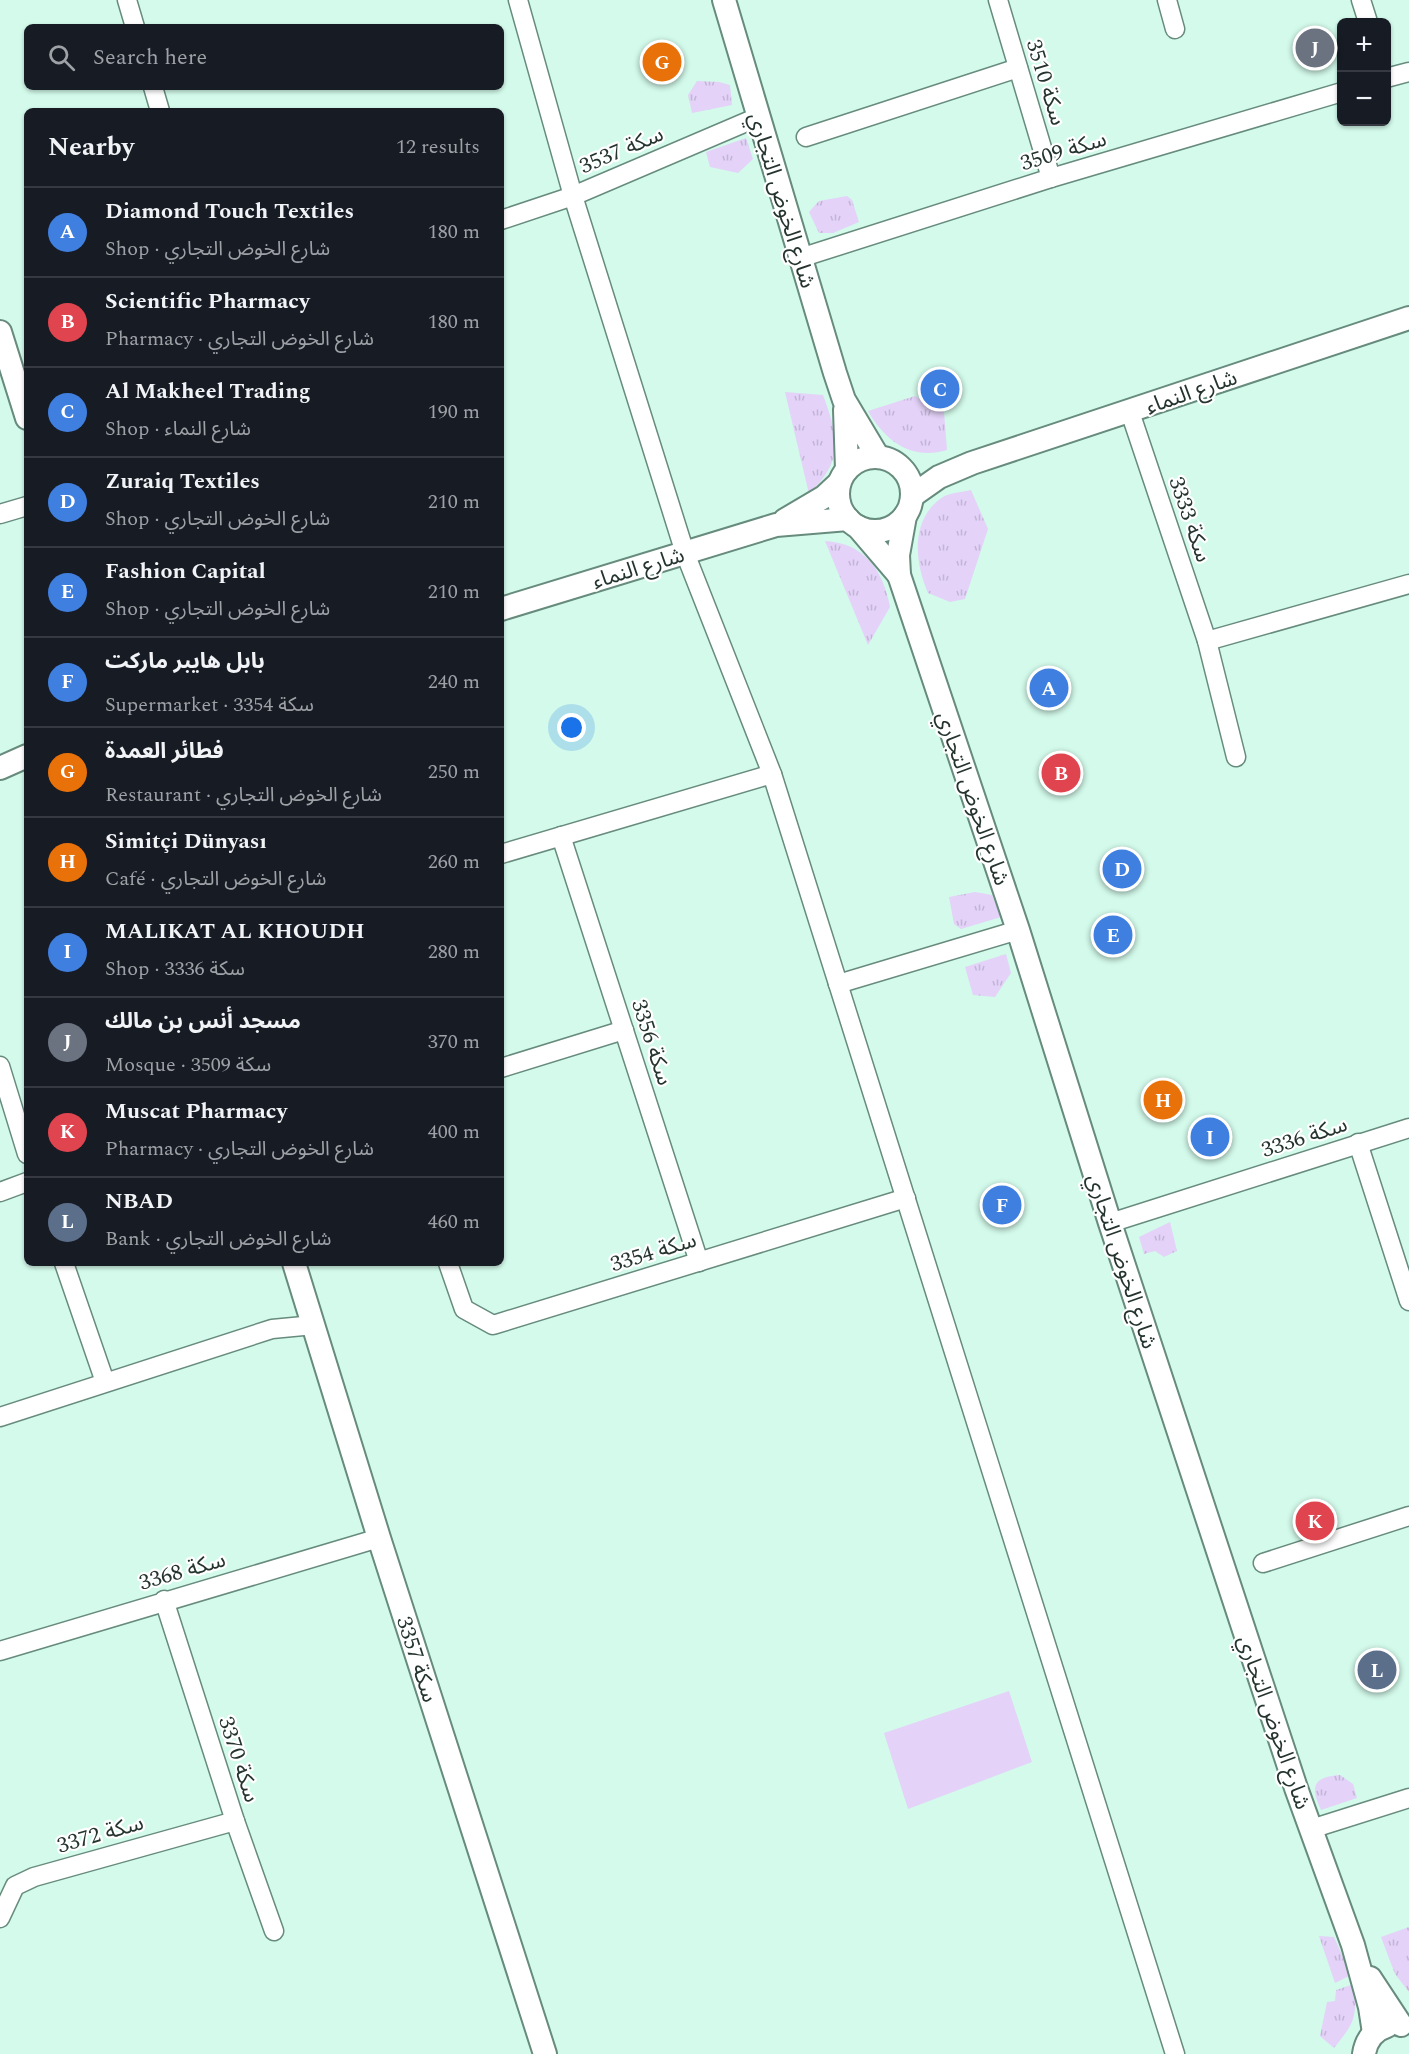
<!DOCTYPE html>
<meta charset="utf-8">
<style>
body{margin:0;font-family:Spectral,"Noto Sans Arabic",serif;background:#20242c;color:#f1f3f6}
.controls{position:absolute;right:18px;top:18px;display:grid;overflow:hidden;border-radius:9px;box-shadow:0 2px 4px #0004}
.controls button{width:54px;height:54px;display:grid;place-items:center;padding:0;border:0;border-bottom:2px solid #363941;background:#171b24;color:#f1f3f6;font:30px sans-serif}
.you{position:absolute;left:572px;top:728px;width:21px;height:21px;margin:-15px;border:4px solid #fff;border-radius:50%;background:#1a73e8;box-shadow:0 0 0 9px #1a73e833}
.badge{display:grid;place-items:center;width:39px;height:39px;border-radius:50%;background:#0f766e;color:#fff;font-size:20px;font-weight:700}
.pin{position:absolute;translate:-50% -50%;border:3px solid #fff;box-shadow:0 2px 6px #0006}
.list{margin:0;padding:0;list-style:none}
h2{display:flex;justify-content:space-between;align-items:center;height:78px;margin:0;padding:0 24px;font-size:26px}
h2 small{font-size:20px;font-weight:400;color:#9ea1a6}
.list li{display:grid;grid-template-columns:39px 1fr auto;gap:18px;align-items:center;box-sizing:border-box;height:90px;padding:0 24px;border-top:2px solid #363941}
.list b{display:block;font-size:22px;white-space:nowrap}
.list p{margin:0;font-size:20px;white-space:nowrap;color:#9ea1a6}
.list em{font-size:20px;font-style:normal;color:#9ea1a6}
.icon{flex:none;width:33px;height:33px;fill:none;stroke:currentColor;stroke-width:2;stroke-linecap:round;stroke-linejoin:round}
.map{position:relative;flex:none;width:1409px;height:2054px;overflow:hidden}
.search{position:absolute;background:#171b24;box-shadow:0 2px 4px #0004;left:24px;top:24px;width:480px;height:66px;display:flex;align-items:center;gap:15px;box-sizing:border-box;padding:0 21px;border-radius:9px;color:#9ea1a6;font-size:22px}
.panel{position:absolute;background:#171b24;box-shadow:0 2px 4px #0004;left:24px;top:108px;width:480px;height:1158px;border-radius:9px}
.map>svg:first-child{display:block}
.grass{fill:url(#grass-tufts)}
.pitch{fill:#e4d2f8}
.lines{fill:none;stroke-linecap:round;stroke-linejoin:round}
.minor-casing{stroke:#678b7d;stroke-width:21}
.tertiary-casing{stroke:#678b7d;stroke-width:26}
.minor{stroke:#fff;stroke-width:18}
.tertiary{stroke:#fff;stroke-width:22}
.labels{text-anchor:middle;stroke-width:4.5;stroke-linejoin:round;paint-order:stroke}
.street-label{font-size:22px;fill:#25342e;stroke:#fff}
</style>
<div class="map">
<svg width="1409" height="2054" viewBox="0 0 1409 2054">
<defs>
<pattern id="grass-tufts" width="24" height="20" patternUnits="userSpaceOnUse" patternTransform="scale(1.5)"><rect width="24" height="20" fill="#e4d2f8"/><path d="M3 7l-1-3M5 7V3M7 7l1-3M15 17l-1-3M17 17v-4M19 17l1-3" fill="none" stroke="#c3b5d5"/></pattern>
</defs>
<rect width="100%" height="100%" fill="#d3faeb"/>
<g class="grass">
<path d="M 697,81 L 719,82 L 730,85 L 732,105 L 692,113 L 688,95 Z"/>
<path d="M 746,138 L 753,159 L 738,173 L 710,167 L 706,152 Z"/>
<path d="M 847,196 L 852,200 L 859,222 L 833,233 L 819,233 L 809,212 L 819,201 Z"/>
<path d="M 785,392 L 823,395 C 839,439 844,459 809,494 Z"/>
<path d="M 915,396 L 944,412 L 947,450 C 912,461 885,441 868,411 Z"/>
<path d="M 971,490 L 988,529 L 965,599 L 950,602 L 928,593 C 915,563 910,522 940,499 C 947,493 962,492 971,490 Z"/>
<path d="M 825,541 C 865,543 883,571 890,607 L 868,645 Z"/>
<path d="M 975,892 L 992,895 L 1001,917 L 961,929 L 954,924 L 949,897 Z"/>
<path d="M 1006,954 L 1011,973 L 995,997 L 973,995 L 965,967 Z"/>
<path d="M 1170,1222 L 1177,1251 L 1164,1257 L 1155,1251 L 1144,1254 L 1139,1237 Z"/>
<path d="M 1340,1775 L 1353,1784 L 1357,1798 L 1321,1810 C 1311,1788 1311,1777 1340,1775 Z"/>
<path d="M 1409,1927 L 1409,1992 L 1395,1974 L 1381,1937 Z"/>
<path d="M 1319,1936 L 1334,1937 L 1351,1975 L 1335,1983 Z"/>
<path d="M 1354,1984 C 1357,2018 1355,2022 1334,2048 L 1320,2036 L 1327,2002 L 1335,2001 L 1336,1990 Z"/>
</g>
<path class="pitch" d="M 1009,1691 L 1032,1762 L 908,1809 L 884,1733 Z"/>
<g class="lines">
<defs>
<g id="minor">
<path d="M 127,0 L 135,27"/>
<path d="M 518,0 L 573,196 L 685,553 L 772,774 L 1175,2054"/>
<path d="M 998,0 L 1051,178"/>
<path d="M 1167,0 L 1175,29"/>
<path d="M 1361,0 L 1368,22"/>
<path d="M 1386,78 L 1409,72"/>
<path d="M 153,87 L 160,111"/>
<path d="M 806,137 L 1018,68"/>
<path d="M 501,220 L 573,196 L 758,117"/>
<path d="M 800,258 L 1051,178 L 1342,92"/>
<path d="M 1130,412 L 1207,641 L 1236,757"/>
<path d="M 0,514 L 27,506"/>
<path d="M 1207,641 L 1409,584"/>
<path d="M 561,836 L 699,1262"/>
<path d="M 501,854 L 772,774"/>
<path d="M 838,984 L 1018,930"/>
<path d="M 0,1066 L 27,1154"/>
<path d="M 501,1068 L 624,1030"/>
<path d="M 1358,1143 L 1409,1301"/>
<path d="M 0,1192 L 27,1182"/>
<path d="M 1110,1223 L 1409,1128"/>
<path d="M 64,1263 L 105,1382"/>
<path d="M 448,1263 L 464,1309 L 493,1325 L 906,1198"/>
<path d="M 0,1417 L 272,1329 L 314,1325"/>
<path d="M 1263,1563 L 1409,1516"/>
<path d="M 164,1600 L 235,1821 L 274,1931"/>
<path d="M 0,1651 L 379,1538"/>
<path d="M 1311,1829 L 1409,1798"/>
<path d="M 0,1918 L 15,1886 L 34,1877 L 235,1821"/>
</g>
<g id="tertiary">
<path d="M 724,0 L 835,373 L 844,400 L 878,457"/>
<path d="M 0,332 L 27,418"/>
<path d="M 845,410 L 847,469"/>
<circle cx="875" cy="494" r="37"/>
<path d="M 912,496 L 939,477 L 972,463 L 1409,318"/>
<path d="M 905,516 L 898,555 L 899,575 L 1018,930 L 1110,1223 L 1296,1788 L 1353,1945 L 1370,2007 L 1374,2033"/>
<path d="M 785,520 L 824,497 L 839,483"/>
<path d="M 858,527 L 899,575"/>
<path d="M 501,609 L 776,525 L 848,519"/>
<path d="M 0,768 L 27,756"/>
<path d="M 294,1263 L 379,1538 L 545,2054"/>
<path d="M 1370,1978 L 1401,2025"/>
<path d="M 1364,2054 C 1366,2040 1374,2030 1387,2026"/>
</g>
</defs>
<use href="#minor" class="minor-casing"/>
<use href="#tertiary" class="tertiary-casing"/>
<use href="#minor" class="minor"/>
<use href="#tertiary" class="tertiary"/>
</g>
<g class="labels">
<g class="street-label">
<text transform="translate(1047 82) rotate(73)" y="8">سكة 3510</text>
<text transform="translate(621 149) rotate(-23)" y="8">سكة 3537</text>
<text transform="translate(1063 150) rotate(-17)" y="8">سكة 3509</text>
<text transform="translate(783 200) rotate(73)" y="8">شارع الخوض التجاري</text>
<text transform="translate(1191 391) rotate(-19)" y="8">شارع النماء</text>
<text transform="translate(1191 519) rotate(71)" y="8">سكة 3333</text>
<text transform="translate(638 567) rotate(-17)" y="8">شارع النماء</text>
<text transform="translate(974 798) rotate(71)" y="8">شارع الخوض التجاري</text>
<text transform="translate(653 1042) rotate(72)" y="8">سكة 3356</text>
<text transform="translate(1304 1136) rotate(-18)" y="8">سكة 3336</text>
<text transform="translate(653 1251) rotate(-17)" y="8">سكة 3354</text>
<text transform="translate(1123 1261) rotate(72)" y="8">شارع الخوض التجاري</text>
<text transform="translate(182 1570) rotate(-16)" y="8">سكة 3368</text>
<text transform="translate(418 1659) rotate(72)" y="8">سكة 3357</text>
<text transform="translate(1275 1722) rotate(71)" y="8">شارع الخوض التجاري</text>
<text transform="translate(240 1759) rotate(72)" y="8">سكة 3370</text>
<text transform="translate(100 1833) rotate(-16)" y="8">سكة 3372</text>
</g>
</g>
</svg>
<div class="controls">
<button>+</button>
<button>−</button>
</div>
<div class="you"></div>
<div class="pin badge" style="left:1049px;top:688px;background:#3f7fe0">A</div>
<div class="pin badge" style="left:1061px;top:773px;background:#e0444e">B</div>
<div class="pin badge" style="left:940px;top:389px;background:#3f7fe0">C</div>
<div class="pin badge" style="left:1122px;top:869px;background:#3f7fe0">D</div>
<div class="pin badge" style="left:1113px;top:935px;background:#3f7fe0">E</div>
<div class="pin badge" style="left:1002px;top:1205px;background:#3f7fe0">F</div>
<div class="pin badge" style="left:662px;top:62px;background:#e8710a">G</div>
<div class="pin badge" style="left:1163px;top:1100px;background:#e8710a">H</div>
<div class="pin badge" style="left:1210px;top:1137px;background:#3f7fe0">I</div>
<div class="pin badge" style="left:1315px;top:48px;background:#6b7280">J</div>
<div class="pin badge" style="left:1315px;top:1521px;background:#e0444e">K</div>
<div class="pin badge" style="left:1377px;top:1670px;background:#5c6f8a">L</div>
<div class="search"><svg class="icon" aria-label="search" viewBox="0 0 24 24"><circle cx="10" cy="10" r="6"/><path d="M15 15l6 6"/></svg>Search here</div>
<section class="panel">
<h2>Nearby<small>12 results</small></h2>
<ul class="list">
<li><span class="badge" style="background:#3f7fe0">A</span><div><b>Diamond Touch Textiles</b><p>Shop · شارع الخوض التجاري</p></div><em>180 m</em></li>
<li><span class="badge" style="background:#e0444e">B</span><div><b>Scientific Pharmacy</b><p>Pharmacy · شارع الخوض التجاري</p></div><em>180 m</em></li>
<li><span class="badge" style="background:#3f7fe0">C</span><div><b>Al Makheel Trading</b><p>Shop · شارع النماء</p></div><em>190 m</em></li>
<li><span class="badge" style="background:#3f7fe0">D</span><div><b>Zuraiq Textiles</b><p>Shop · شارع الخوض التجاري</p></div><em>210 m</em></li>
<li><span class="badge" style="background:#3f7fe0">E</span><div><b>Fashion Capital</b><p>Shop · شارع الخوض التجاري</p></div><em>210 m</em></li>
<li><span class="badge" style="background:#3f7fe0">F</span><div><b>بابل هايبر ماركت</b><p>Supermarket · سكة 3354</p></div><em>240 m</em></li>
<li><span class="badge" style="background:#e8710a">G</span><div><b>فطائر العمدة</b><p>Restaurant · شارع الخوض التجاري</p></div><em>250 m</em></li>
<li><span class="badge" style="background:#e8710a">H</span><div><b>Simitçi Dünyası</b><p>Café · شارع الخوض التجاري</p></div><em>260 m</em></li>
<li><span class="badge" style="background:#3f7fe0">I</span><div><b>MALIKAT AL KHOUDH</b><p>Shop · سكة 3336</p></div><em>280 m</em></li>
<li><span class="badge" style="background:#6b7280">J</span><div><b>مسجد أنس بن مالك</b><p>Mosque · سكة 3509</p></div><em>370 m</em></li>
<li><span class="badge" style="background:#e0444e">K</span><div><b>Muscat Pharmacy</b><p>Pharmacy · شارع الخوض التجاري</p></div><em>400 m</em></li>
<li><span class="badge" style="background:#5c6f8a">L</span><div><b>NBAD</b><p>Bank · شارع الخوض التجاري</p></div><em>460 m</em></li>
</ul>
</section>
</div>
